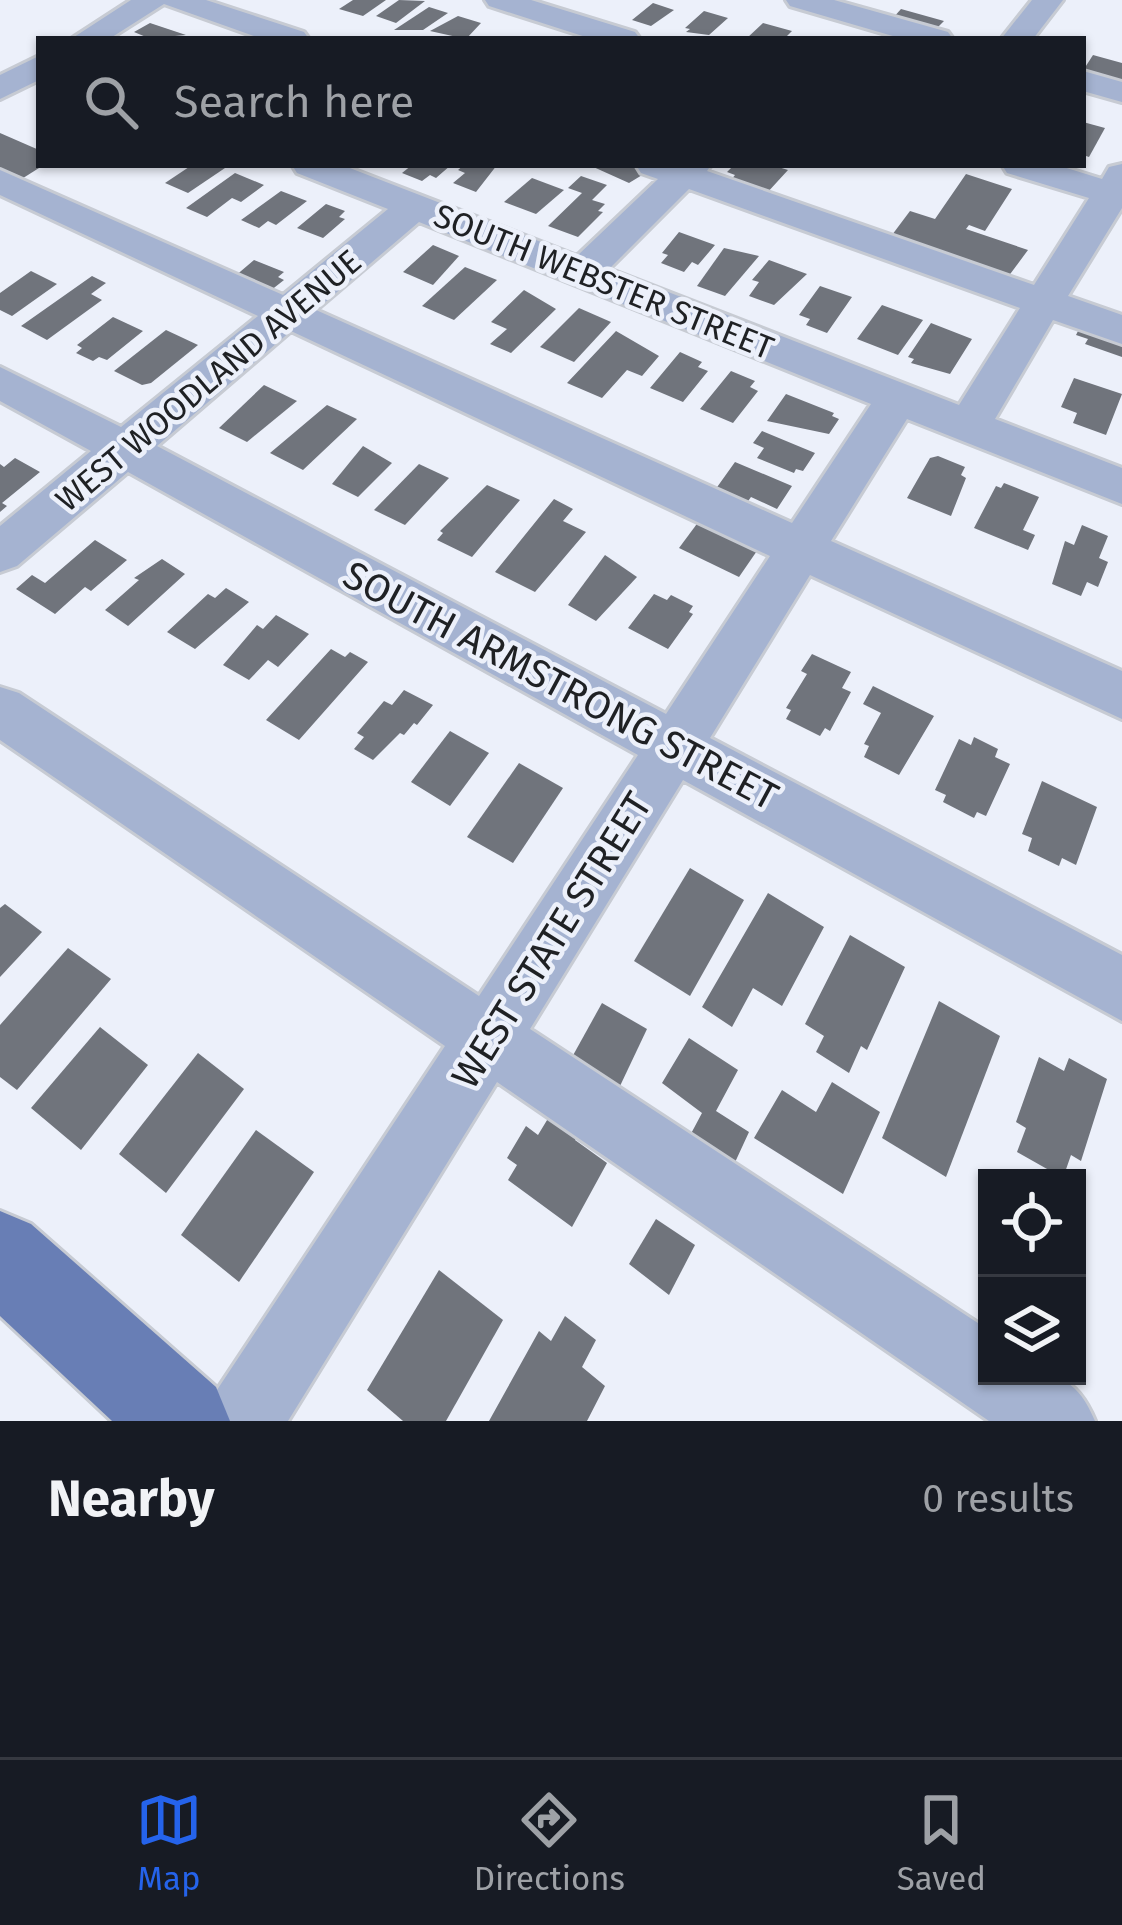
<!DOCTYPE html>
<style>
body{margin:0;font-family:"Fira Sans",sans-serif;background:#242831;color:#f1f3f6}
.controls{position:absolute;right:36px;bottom:36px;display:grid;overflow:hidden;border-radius:0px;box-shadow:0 3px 9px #0004}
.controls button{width:108px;height:108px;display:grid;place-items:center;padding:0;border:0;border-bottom:3px solid #363941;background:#171b24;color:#f1f3f6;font:60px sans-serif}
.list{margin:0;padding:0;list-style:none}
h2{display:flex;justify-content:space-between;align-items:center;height:156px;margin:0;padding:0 48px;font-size:51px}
h2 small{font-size:39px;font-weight:400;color:#9ea1a6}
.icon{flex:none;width:66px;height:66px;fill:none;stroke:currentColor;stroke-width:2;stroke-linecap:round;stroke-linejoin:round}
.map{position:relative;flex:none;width:1122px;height:1421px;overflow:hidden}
.search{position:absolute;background:#171b24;box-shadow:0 3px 9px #0004;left:36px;right:36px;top:36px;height:132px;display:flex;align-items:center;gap:30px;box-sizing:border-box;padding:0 42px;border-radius:0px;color:#9ea1a6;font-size:45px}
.sheet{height:336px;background:#171b24}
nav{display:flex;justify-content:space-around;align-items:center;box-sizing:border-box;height:168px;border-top:3px solid #363941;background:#171b24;font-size:33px;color:#9ea1a6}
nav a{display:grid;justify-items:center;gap:6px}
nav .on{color:#2563eb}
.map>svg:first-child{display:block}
.building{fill:#70747c}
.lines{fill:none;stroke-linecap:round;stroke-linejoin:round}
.minor-casing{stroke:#c7cbd3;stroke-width:6}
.major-casing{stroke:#c7cbd3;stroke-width:6}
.minor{fill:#a5b3d1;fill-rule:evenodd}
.major{fill:#687eb5;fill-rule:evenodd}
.labels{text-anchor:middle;stroke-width:9;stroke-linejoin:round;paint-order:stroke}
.far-street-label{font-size:33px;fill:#1f2124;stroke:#ecf0fa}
.street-label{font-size:39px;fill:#1f2124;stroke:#ecf0fa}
</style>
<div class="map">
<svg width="1122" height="1421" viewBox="0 0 1122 1421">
<rect width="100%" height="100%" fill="#ecf0fa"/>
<g class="building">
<path d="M 353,0 L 386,0 L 363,16 L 339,9 Z"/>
<path d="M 399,0 L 425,1 L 396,23 L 376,16 Z"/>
<path d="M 653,3 L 674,10 L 651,26 L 632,20 Z"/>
<path d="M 429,7 L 448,13 L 423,30 L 394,30 Z"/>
<path d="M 901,9 L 944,21 L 936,29 L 893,18 Z"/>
<path d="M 704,11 L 728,18 L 709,35 L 686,32 L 690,29 L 685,28 Z"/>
<path d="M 458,16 L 481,23 L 466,39 L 430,31 Z"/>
<path d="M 150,23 L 186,35 L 142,39 L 146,37 L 134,32 Z"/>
<path d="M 763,23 L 792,31 L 784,39 L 746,39 Z"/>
<path d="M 1093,55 L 1122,63 L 1122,80 L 1084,69 Z"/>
<path d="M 1083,122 L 1105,128 L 1089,157 L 1083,155 Z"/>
<path d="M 0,133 L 39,150 L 39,168 L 20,180 L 0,171 Z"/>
<path d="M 192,165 L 224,165 L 225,168 L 188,193 L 165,183 Z"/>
<path d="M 412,165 L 451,165 L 436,178 L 430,175 L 422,181 L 402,173 Z"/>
<path d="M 464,165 L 497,165 L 476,192 L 453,183 L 465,173 L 458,170 Z"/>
<path d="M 589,165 L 641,165 L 652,169 L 629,183 Z"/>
<path d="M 734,165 L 772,165 L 788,170 L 766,194 L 730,181 L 735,175 L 727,172 Z"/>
<path d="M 235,173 L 264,185 L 241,202 L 232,198 L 207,217 L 186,208 Z"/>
<path d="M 966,174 L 1012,189 L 985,231 L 969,225 L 966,229 L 1028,250 L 1005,281 L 973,270 L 977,264 L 949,254 L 945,260 L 908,247 L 912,242 L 892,235 L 910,211 L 935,219 Z"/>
<path d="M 581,176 L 607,185 L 592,200 L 605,204 L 598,211 L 603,212 L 578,237 L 548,226 L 582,193 L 568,188 Z"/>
<path d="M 532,178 L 564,190 L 536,214 L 504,202 Z"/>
<path d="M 281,191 L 307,201 L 276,225 L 268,221 L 259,228 L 241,220 Z"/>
<path d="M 326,204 L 345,211 L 339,217 L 345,219 L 323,238 L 297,228 Z"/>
<path d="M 679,232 L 715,245 L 698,265 L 692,262 L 684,272 L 661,263 L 668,255 L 662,253 Z"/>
<path d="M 433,245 L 459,256 L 433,285 L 403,272 Z"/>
<path d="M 724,248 L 759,256 L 725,296 L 697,286 Z"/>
<path d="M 254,260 L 284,272 L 278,277 L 284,280 L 270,291 L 234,277 Z"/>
<path d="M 769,260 L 807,274 L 774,305 L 749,296 L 759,282 L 752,280 Z"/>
<path d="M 465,267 L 497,280 L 454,320 L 422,306 Z"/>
<path d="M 31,271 L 57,284 L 12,316 L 0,310 L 0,293 Z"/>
<path d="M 92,276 L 106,283 L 91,294 L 102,300 L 47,340 L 21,326 Z"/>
<path d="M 820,286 L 852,297 L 827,333 L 806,325 L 810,319 L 799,315 Z"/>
<path d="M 524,290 L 556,309 L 511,353 L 490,344 L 507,329 L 491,322 Z"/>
<path d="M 882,305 L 923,320 L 898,355 L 857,339 Z"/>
<path d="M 579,308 L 611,322 L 574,362 L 540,347 Z"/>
<path d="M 113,317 L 143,331 L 107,360 L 99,357 L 93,361 L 76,353 L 82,348 L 77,345 Z"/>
<path d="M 931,323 L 972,339 L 950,374 L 911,363 L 914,359 L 908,357 Z"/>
<path d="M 1081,325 L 1122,334 L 1122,357 L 1085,344 L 1088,339 L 1076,335 Z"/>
<path d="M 166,330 L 198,345 L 151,383 L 142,385 L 114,371 Z"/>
<path d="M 616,331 L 659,356 L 642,376 L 627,370 L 602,398 L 567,383 Z"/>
<path d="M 680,352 L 702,362 L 698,367 L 708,371 L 683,402 L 650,388 Z"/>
<path d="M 731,371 L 755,381 L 750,387 L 758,391 L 733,423 L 700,409 Z"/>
<path d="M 1074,378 L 1122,394 L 1106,435 L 1073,423 L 1077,413 L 1061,407 Z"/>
<path d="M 264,385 L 297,401 L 247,442 L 219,428 Z"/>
<path d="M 786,394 L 834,413 L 832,416 L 839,419 L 829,434 L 767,421 Z"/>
<path d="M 327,405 L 357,419 L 303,470 L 270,453 Z"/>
<path d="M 762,431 L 815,453 L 803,471 L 796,469 L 794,473 L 757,458 L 764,448 L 753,443 Z"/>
<path d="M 363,446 L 392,463 L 358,497 L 332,484 Z"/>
<path d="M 938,456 L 965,467 L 961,475 L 966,478 L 951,516 L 907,498 L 930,458 Z"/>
<path d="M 15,458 L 40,472 L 2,503 L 7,506 L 0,512 L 0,464 L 4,467 Z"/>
<path d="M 735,462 L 792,486 L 777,509 L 751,497 L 741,511 L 710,497 Z"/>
<path d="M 419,464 L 449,478 L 405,525 L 374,510 Z"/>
<path d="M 1004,483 L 1039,497 L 1023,530 L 1035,535 L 1028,550 L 974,528 L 996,486 L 1001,488 Z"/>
<path d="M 487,485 L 520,500 L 472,557 L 437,540 L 443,533 L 440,531 Z"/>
<path d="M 554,499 L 573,509 L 563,521 L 586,532 L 535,592 L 495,572 Z"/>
<path d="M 705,513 L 761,545 L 739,577 L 679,548 Z"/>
<path d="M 1082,525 L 1108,536 L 1099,558 L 1108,562 L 1098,587 L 1087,582 L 1081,596 L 1052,584 L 1065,541 L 1074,545 Z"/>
<path d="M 95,540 L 127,560 L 91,591 L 85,587 L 55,614 L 16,589 L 32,575 L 45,583 Z"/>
<path d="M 605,555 L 637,577 L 596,621 L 568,605 Z"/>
<path d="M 162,559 L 185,574 L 128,626 L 105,610 L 139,580 L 134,578 Z"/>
<path d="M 226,588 L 249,602 L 195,649 L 167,632 L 208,594 L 215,598 Z"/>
<path d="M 654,594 L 667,600 L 671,595 L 693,606 L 689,612 L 693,614 L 668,649 L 628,628 Z"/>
<path d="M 276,615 L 309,634 L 278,667 L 268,660 L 249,680 L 223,665 L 257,625 L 263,629 Z"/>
<path d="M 331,649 L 345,657 L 350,652 L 368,662 L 299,740 L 266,720 Z"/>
<path d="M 812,654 L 851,672 L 842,688 L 851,692 L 830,731 L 825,728 L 820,736 L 786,719 L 791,710 L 786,708 L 807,674 L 801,671 Z"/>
<path d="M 873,686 L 934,716 L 899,775 L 864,757 L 869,746 L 864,744 L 881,713 L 863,704 Z"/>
<path d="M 404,690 L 433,705 L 417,725 L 414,723 L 404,735 L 400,733 L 373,760 L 354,749 L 364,737 L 357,733 L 384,701 L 392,705 Z"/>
<path d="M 450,731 L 489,753 L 450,806 L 411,782 Z"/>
<path d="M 974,737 L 998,749 L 995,757 L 1010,764 L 986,816 L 977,812 L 974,818 L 943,802 L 946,795 L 935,790 L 959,739 L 971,745 Z"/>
<path d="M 519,763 L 563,788 L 513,863 L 467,837 Z"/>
<path d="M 1042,781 L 1097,807 L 1076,865 L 1062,858 L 1059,866 L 1028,851 L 1032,838 L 1022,834 Z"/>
<path d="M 690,868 L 744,900 L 690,996 L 634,961 Z"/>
<path d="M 768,893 L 824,927 L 782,1006 L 753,988 L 732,1027 L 702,1007 Z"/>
<path d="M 5,904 L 42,932 L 0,977 L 0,908 Z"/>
<path d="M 850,935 L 905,967 L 867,1050 L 861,1046 L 849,1073 L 816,1052 L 824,1036 L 805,1024 Z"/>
<path d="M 68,948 L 111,979 L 17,1090 L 0,1077 L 0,1025 Z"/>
<path d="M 939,1001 L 1000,1036 L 946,1177 L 882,1138 Z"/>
<path d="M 602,1003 L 647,1029 L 620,1086 L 571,1059 Z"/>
<path d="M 100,1027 L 148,1065 L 81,1150 L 31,1108 Z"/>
<path d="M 689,1038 L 738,1070 L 716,1111 L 749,1132 L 731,1171 L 686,1143 L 702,1113 L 662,1083 Z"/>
<path d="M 198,1053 L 244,1089 L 166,1193 L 119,1154 Z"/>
<path d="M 1039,1057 L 1064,1071 L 1069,1058 L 1107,1079 L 1081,1161 L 1071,1155 L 1063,1178 L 1017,1152 L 1026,1128 L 1016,1122 Z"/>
<path d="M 832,1082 L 880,1112 L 843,1194 L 754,1138 L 782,1090 L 816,1112 Z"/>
<path d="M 558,1102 L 586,1121 L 575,1140 L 607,1163 L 572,1227 L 508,1180 L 517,1165 L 507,1158 L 526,1126 L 538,1135 Z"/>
<path d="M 256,1130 L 314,1172 L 239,1282 L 181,1235 Z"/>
<path d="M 656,1219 L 695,1245 L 669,1295 L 629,1264 Z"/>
<path d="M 439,1270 L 503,1320 L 446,1421 L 403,1421 L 367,1390 Z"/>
<path d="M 565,1316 L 596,1340 L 582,1367 L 605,1386 L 587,1421 L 489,1421 L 539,1331 L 551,1341 Z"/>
</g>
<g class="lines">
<defs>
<g id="minor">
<path d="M 131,0 L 206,0 L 304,32 L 309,39 L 262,39 L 164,4 L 109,39 L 71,39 Z"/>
<path d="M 485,0 L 531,0 L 635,32 L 640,39 L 592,39 L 489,6 Z"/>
<path d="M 786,0 L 834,0 L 948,32 L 953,39 L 903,39 L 790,6 Z"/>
<path d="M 1032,0 L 1063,0 L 1033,39 L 1001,39 Z"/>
<path d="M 39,56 L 39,80 L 0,99 L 0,75 Z"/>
<path d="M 1083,71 L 1122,82 L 1122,102 L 1083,91 Z"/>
<path d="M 1122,164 L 1122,208 L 1068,296 L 1122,315 L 1122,344 L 1053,320 L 995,419 L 1122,468 L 1122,504 L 907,419 L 831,541 L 1122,671 L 1122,719 L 810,575 L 710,738 L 1122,955 L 1122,1021 L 683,780 L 530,1029 L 987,1329 L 987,1376 C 1041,1376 1071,1363 1095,1421 L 989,1421 L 497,1082 L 288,1421 L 204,1421 L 215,1393 L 445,1046 L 0,740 L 0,687 L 19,693 L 479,996 L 638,755 L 128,472 L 17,566 L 0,572 L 0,526 L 91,451 L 0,401 L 0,367 L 121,427 L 258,316 L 0,195 L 0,170 L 283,295 L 388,209 L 297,173 L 292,165 L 342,165 L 577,256 L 658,179 L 641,173 L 636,165 L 711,165 L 707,171 L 1034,285 L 1089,198 L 1007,173 L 1002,165 L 1057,165 L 1102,179 L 1109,167 ZM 689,189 L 1020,308 L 959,405 L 609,269 ZM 419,222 L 871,404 L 792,523 L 316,310 ZM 291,331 L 770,556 L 666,714 L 157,446 Z"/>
</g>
<path id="major" d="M 0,1211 L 31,1224 L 216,1387 L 230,1421 L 112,1421 L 0,1316 Z"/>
</defs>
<use href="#minor" class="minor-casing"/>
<use href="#major" class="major-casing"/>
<use href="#minor" class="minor"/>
<use href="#major" class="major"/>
</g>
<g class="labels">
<g class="far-street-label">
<text transform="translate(604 281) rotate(22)" y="12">SOUTH WEBSTER STREET</text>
<text transform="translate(208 380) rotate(-40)" y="12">WEST WOODLAND AVENUE</text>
</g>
<g class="street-label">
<text transform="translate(561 685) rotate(28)" y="14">SOUTH ARMSTRONG STREET</text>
<text transform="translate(551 940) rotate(-58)" y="14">WEST STATE STREET</text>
</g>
</g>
</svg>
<div class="controls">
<button><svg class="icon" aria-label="locate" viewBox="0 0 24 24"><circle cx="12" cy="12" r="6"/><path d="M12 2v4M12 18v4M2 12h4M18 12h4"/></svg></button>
<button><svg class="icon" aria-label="layers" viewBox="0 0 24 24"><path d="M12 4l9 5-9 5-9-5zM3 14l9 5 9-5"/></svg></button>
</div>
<div class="search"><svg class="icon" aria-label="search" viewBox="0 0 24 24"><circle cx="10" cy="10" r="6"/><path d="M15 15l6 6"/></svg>Search here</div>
</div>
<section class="sheet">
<h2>Nearby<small>0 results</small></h2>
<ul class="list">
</ul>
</section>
<nav>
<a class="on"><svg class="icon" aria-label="map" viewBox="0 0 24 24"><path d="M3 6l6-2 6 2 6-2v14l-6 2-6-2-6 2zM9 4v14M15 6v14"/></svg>Map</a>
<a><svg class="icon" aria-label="directions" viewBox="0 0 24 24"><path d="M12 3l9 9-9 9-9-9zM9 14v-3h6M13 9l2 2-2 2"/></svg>Directions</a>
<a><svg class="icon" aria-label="saved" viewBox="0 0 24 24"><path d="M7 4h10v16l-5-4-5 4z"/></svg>Saved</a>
</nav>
